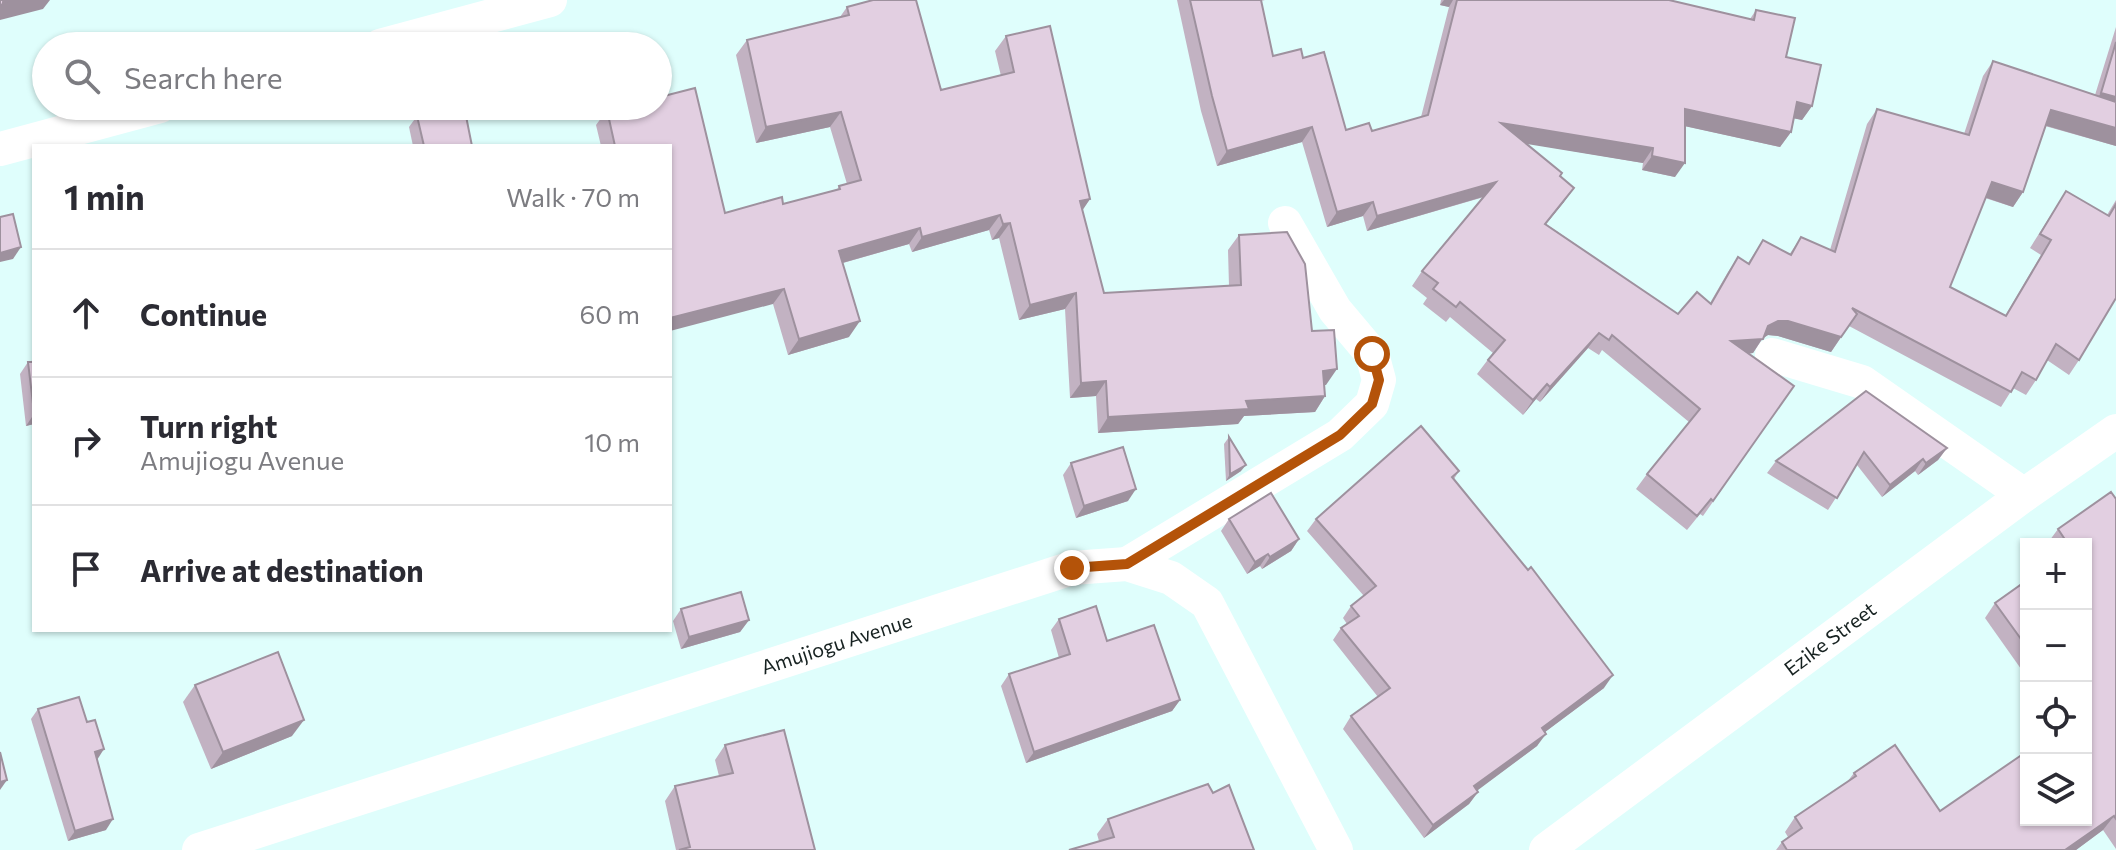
<!DOCTYPE html>
<meta charset="utf-8">
<style>
body{margin:0;font-family:Commissioner,sans-serif;background:#f7f7f7;color:#2b2b33}
.controls{position:absolute;right:24px;bottom:24px;display:grid;overflow:hidden;border-radius:0px;box-shadow:0 2px 6px #0004}
.controls button{width:72px;height:72px;display:grid;place-items:center;padding:0;border:0;border-bottom:2px solid #e1e1e2;background:#fff;color:#2b2b33;font:40px sans-serif}
.stop{position:absolute;width:24px;height:24px;margin:-18px;border:6px solid #b45309;border-radius:50%;background:#fff}
.stop.end{background:#b45309;border-color:#fff;box-shadow:0 2px 8px #0008}
.list{margin:0;padding:0;list-style:none}
h2{display:flex;justify-content:space-between;align-items:center;height:104px;margin:0;padding:0 32px;font-size:34px}
h2 small{font-size:26px;font-weight:400;color:#7c7c81}
.list li{display:grid;grid-template-columns:52px 1fr auto;gap:24px;align-items:center;box-sizing:border-box;height:128px;padding:0 32px;border-top:2px solid #e1e1e2}
.list b{display:block;font-size:30px;white-space:nowrap}
.list p{margin:0;font-size:26px;white-space:nowrap;color:#7c7c81}
.list em{font-size:26px;font-style:normal;color:#7c7c81}
.icon{flex:none;width:44px;height:44px;fill:none;stroke:currentColor;stroke-width:2;stroke-linecap:round;stroke-linejoin:round}
.map{position:relative;flex:none;width:2116px;height:850px;overflow:hidden}
.search{position:absolute;background:#fff;box-shadow:0 2px 6px #0004;left:32px;top:32px;width:640px;height:88px;display:flex;align-items:center;gap:20px;box-sizing:border-box;padding:0 28px;border-radius:44px;color:#7c7c81;font-size:30px}
.panel{position:absolute;background:#fff;box-shadow:0 2px 6px #0004;left:32px;top:144px;width:640px;height:488px;border-radius:0px}
.map>svg:first-child{display:block}
.lines{fill:none;stroke-linecap:round;stroke-linejoin:round}
.street{stroke:#fff;stroke-width:34}
.wall{fill:#c2b2c2}
.shaded-wall{fill:#9e919e}
.building{fill:#e2cfe1;stroke:#9e919e;stroke-width:2}
.route{stroke:#b45309;stroke-width:10}
.labels{text-anchor:middle;stroke-width:7;stroke-linejoin:round;paint-order:stroke}
.street-label{font-size:20px;fill:#162120;stroke:#dffefc}
</style>
<div class="map">
<svg width="2116" height="850" viewBox="0 0 2116 850">
<rect width="100%" height="100%" fill="#dffefc"/>
<g class="lines">
<g class="street">
<path d="M 380,46 L 550,0"/>
<path d="M 0,149 L 160,106"/>
<path d="M 1772,355 L 1862,382 L 2024,495"/>
<path d="M 1127,564 L 1340,435 L 1372,404 L 1379,380 L 1372,354 L 1335,310 L 1285,223"/>
<path id="s1" d="M 199,850 L 1072,568 L 1127,564 L 1171,578 L 1207,603 L 1336,850"/>
<path id="s2" d="M 1546,850 L 2024,495 L 2116,431"/>
</g>
</g>
<g class="wall">
<path d="M 1177,0 L 1265,0 L 1261,1 L 1273,56 L 1303,58 L 1346,130 L 1372,131 L 1421,117 L 1449,7 L 1440,5 L 1441,0 L 1669,0 L 1750,19 L 1756,10 L 1786,57 L 1812,106 L 1802,120 L 1794,118 L 1791,132 L 1780,147 L 1685,126 L 1675,177 L 1642,170 L 1643,163 L 1526,143 L 1560,176 L 1564,202 L 1546,224 L 1678,314 L 1710,303 L 1728,272 L 1738,257 L 1748,263 L 1763,240 L 1789,255 L 1801,237 L 1830,250 L 1867,124 L 1877,109 L 1964,134 L 1983,76 L 1993,61 L 2095,95 L 2116,27 L 2116,146 L 2045,126 L 2023,192 L 2013,207 L 1985,198 L 1950,287 L 2005,316 L 2041,255 L 2030,248 L 2066,191 L 2107,215 L 2116,200 L 2116,298 L 2079,360 L 2069,375 L 2047,360 L 2036,380 L 2026,395 L 2013,388 L 2001,407 L 1849,326 L 1831,352 L 1778,336 L 1768,335 L 1763,338 L 1753,353 L 1748,354 L 1794,386 L 1703,516 L 1700,514 L 1687,530 L 1636,489 L 1647,474 L 1689,422 L 1602,350 L 1599,355 L 1588,348 L 1540,402 L 1536,399 L 1523,415 L 1477,374 L 1493,353 L 1450,317 L 1446,322 L 1423,304 L 1427,298 L 1412,286 L 1422,271 L 1484,197 L 1367,231 L 1363,216 L 1327,227 L 1302,142 L 1217,166 L 1201,111 Z"/>
<path d="M 847,7 L 941,90 L 1001,76 L 995,51 L 1006,36 L 1090,199 L 1082,210 L 1104,293 L 1229,286 L 1228,250 L 1239,235 L 1312,331 L 1326,385 L 1324,385 L 1325,396 L 1315,412 L 1244,416 L 1238,424 L 1098,433 L 1096,396 L 1070,398 L 1065,309 L 1019,320 L 999,238 L 992,240 L 989,230 L 912,252 L 909,244 L 843,263 L 849,337 L 788,355 L 773,304 L 670,146 L 601,146 L 596,125 L 607,110 L 616,107 L 615,106 L 658,106 L 664,96 L 725,213 L 783,204 L 837,190 L 839,186 L 847,184 L 830,127 L 756,143 L 736,55 L 747,40 L 840,17 Z"/>
<path d="M 417,116 L 472,146 L 413,146 L 409,127 Z"/>
<path d="M 34,357 L 34,424 L 26,426 L 20,374 L 28,362 L 31,362 Z"/>
<path d="M 1866,391 L 1947,448 L 1938,460 L 1918,475 L 1915,471 L 1882,497 L 1857,465 L 1828,510 L 1767,473 L 1776,461 Z"/>
<path d="M 1229,437 L 1241,471 L 1226,481 L 1224,444 Z"/>
<path d="M 1071,463 L 1128,501 L 1076,518 L 1063,475 Z"/>
<path d="M 1459,471 L 1454,479 L 1604,688 L 1545,732 L 1537,746 L 1477,790 L 1478,792 L 1469,804 L 1424,838 L 1343,729 L 1351,716 L 1378,697 L 1333,640 L 1341,628 L 1347,624 L 1343,618 L 1351,606 L 1364,596 L 1307,531 L 1316,519 Z"/>
<path d="M 2116,499 L 2116,849 L 2103,830 L 2076,850 L 1776,850 L 1782,842 L 1788,837 L 1785,832 L 1795,817 L 1847,782 L 1854,773 L 1940,811 L 2026,820 L 2086,820 L 2086,544 L 2047,544 L 2058,529 Z"/>
<path d="M 1229,519 L 1299,539 L 1291,551 L 1262,569 L 1260,566 L 1247,574 L 1221,531 Z"/>
<path d="M 2026,581 L 2026,676 L 1985,618 L 1995,603 Z"/>
<path d="M 681,609 L 749,620 L 740,632 L 681,649 L 673,621 Z"/>
<path d="M 1059,619 L 1107,641 L 1180,700 L 1172,711 L 1026,763 L 1001,686 L 1009,674 L 1059,658 L 1051,630 Z"/>
<path d="M 195,685 L 292,736 L 211,769 L 183,702 Z"/>
<path d="M 38,709 L 97,759 L 106,830 L 68,841 L 31,719 Z"/>
<path d="M 725,745 L 815,850 L 676,850 L 665,801 L 675,786 L 719,776 L 715,760 Z"/>
<path d="M 1213,793 L 1254,850 L 1099,841 L 1097,834 L 1108,819 Z"/>
</g>
<g class="shaded-wall">
<path d="M 12,0 L 50,0 L 43,9 L 0,20 L 0,5 L 3,2 Z"/>
<path d="M 1444,0 L 1453,0 L 1449,7 L 1440,5 Z"/>
<path d="M 2101,93 L 2116,97 L 2116,112 L 2092,105 Z"/>
<path d="M 1797,102 L 1812,106 L 1802,120 L 1787,117 Z"/>
<path d="M 1685,109 L 1791,132 L 1780,147 L 1675,124 Z"/>
<path d="M 2051,110 L 2116,128 L 2116,146 L 2040,124 Z"/>
<path d="M 841,112 L 830,127 L 756,143 L 766,127 Z"/>
<path d="M 1501,123 L 1653,148 L 1643,163 L 1491,138 Z"/>
<path d="M 1312,127 L 1302,142 L 1217,166 L 1227,151 Z"/>
<path d="M 1652,156 L 1685,163 L 1675,177 L 1642,170 Z"/>
<path d="M 1496,182 L 1486,196 L 1367,231 L 1377,216 Z"/>
<path d="M 1992,182 L 2023,192 L 2013,207 L 1981,196 Z"/>
<path d="M 1574,188 L 1564,202 L 1534,238 L 1545,224 Z"/>
<path d="M 1090,199 L 1080,214 L 1080,201 Z"/>
<path d="M 1373,202 L 1363,216 L 1327,227 L 1337,212 Z"/>
<path d="M 1000,215 L 989,230 L 912,252 L 922,237 Z"/>
<path d="M 1010,223 L 999,238 L 992,240 L 1003,224 Z"/>
<path d="M 920,228 L 909,244 L 828,267 L 839,251 Z"/>
<path d="M 21,247 L 13,259 L 0,262 L 0,253 Z"/>
<path d="M 784,289 L 773,304 L 670,331 L 670,318 Z"/>
<path d="M 1076,293 L 1065,309 L 1019,320 L 1030,305 Z"/>
<path d="M 860,321 L 849,337 L 788,355 L 799,339 Z"/>
<path d="M 1778,321 L 1788,321 L 1841,337 L 1831,352 L 1778,336 L 1768,335 L 1762,339 L 1753,353 L 1720,356 L 1731,341 L 1768,326 Z"/>
<path d="M 1599,333 L 1588,348 L 1540,402 L 1550,387 Z"/>
<path d="M 1337,369 L 1326,385 L 1313,386 L 1323,371 Z"/>
<path d="M 1106,381 L 1096,396 L 1070,398 L 1081,383 Z"/>
<path d="M 1547,384 L 1536,399 L 1523,415 L 1533,400 Z"/>
<path d="M 1325,396 L 1315,412 L 1244,416 L 1238,424 L 1098,433 L 1108,417 L 1246,401 Z"/>
<path d="M 34,414 L 34,424 L 26,426 Z"/>
<path d="M 1947,448 L 1938,460 L 1918,475 L 1926,463 Z"/>
<path d="M 1923,459 L 1915,471 L 1882,497 L 1890,485 Z"/>
<path d="M 1246,465 L 1241,471 L 1226,481 L 1230,474 Z"/>
<path d="M 1136,489 L 1128,501 L 1076,518 L 1084,506 Z"/>
<path d="M 1299,539 L 1291,551 L 1262,569 L 1270,557 Z"/>
<path d="M 1268,554 L 1260,566 L 1247,574 L 1255,562 Z"/>
<path d="M 749,620 L 740,632 L 681,649 L 689,637 Z"/>
<path d="M 1613,675 L 1604,688 L 1533,741 L 1542,728 Z"/>
<path d="M 1180,700 L 1172,711 L 1026,763 L 1034,752 Z"/>
<path d="M 304,720 L 292,736 L 211,769 L 223,752 Z"/>
<path d="M 1546,734 L 1537,746 L 1466,799 L 1474,786 Z"/>
<path d="M 104,749 L 97,760 L 95,752 Z"/>
<path d="M 7,780 L 0,790 L 0,782 Z"/>
<path d="M 1478,792 L 1469,804 L 1424,838 L 1433,825 Z"/>
<path d="M 2114,816 L 2103,830 L 2076,850 L 2065,850 Z"/>
<path d="M 113,819 L 106,830 L 68,841 L 75,831 Z"/>
</g>
<g class="building">
<path d="M 0,0 L 12,0 L 3,2 L 3,4 L 0,5 Z"/>
<path d="M 873,0 L 916,0 L 941,90 L 1014,72 L 1006,36 L 1050,26 L 1090,199 L 1080,201 L 1104,293 L 1241,285 L 1239,235 L 1287,232 L 1305,264 L 1312,331 L 1334,330 L 1337,369 L 1323,371 L 1325,396 L 1246,401 L 1249,409 L 1108,417 L 1106,381 L 1081,383 L 1076,293 L 1030,305 L 1010,223 L 1003,224 L 1000,215 L 922,237 L 920,228 L 839,251 L 860,321 L 799,339 L 784,289 L 670,318 L 670,146 L 615,146 L 607,110 L 622,106 L 658,106 L 658,83 L 661,82 L 664,96 L 695,88 L 725,213 L 782,197 L 783,204 L 840,189 L 839,186 L 861,180 L 841,112 L 766,127 L 747,40 L 849,15 L 847,7 Z"/>
<path d="M 1190,0 L 1261,0 L 1273,56 L 1301,49 L 1303,58 L 1324,52 L 1346,130 L 1369,123 L 1372,131 L 1428,115 L 1457,0 L 1669,0 L 1754,20 L 1756,10 L 1795,18 L 1786,57 L 1821,65 L 1812,106 L 1797,102 L 1791,132 L 1685,109 L 1685,163 L 1652,156 L 1653,148 L 1501,123 L 1562,173 L 1560,176 L 1574,188 L 1545,224 L 1678,314 L 1697,292 L 1711,304 L 1738,257 L 1749,264 L 1763,240 L 1791,255 L 1801,237 L 1835,252 L 1877,109 L 1969,135 L 1993,61 L 2116,102 L 2116,128 L 2051,110 L 2023,192 L 1992,182 L 1950,287 L 2006,316 L 2051,240 L 2040,234 L 2066,191 L 2109,216 L 2116,204 L 2116,298 L 2079,360 L 2056,344 L 2036,380 L 2022,372 L 2011,392 L 1852,308 L 1857,314 L 1841,337 L 1788,321 L 1778,321 L 1768,326 L 1763,339 L 1731,341 L 1794,386 L 1713,501 L 1711,499 L 1697,516 L 1647,474 L 1700,409 L 1612,335 L 1609,340 L 1599,333 L 1550,387 L 1547,384 L 1533,400 L 1488,360 L 1505,340 L 1460,302 L 1456,307 L 1433,289 L 1438,283 L 1422,271 L 1496,182 L 1377,216 L 1373,202 L 1337,212 L 1312,127 L 1227,151 L 1212,96 Z"/>
<path d="M 2116,42 L 2116,97 L 2101,93 Z"/>
<path d="M 460,106 L 464,106 L 472,146 L 424,146 L 417,116 Z"/>
<path d="M 13,214 L 21,247 L 0,253 L 0,217 Z"/>
<path d="M 28,362 L 34,362 L 34,412 Z"/>
<path d="M 1866,391 L 1947,448 L 1926,463 L 1923,459 L 1890,485 L 1864,452 L 1837,498 L 1776,461 Z"/>
<path d="M 1421,426 L 1459,471 L 1452,477 L 1528,570 L 1531,567 L 1613,675 L 1542,728 L 1546,734 L 1474,786 L 1478,792 L 1433,825 L 1351,716 L 1390,688 L 1341,628 L 1359,616 L 1351,606 L 1376,586 L 1316,519 Z"/>
<path d="M 1229,437 L 1246,465 L 1230,474 Z"/>
<path d="M 1123,447 L 1136,489 L 1084,506 L 1071,463 Z"/>
<path d="M 2111,492 L 2116,499 L 2116,819 L 2114,816 L 2065,850 L 1787,850 L 1782,842 L 1802,828 L 1795,817 L 1856,776 L 1854,773 L 1895,745 L 1940,811 L 2023,754 L 2026,758 L 2026,820 L 2086,820 L 2086,749 L 2089,747 L 2086,743 L 2086,544 L 2068,544 L 2058,529 Z"/>
<path d="M 1271,493 L 1299,539 L 1270,557 L 1268,554 L 1255,562 L 1229,519 Z"/>
<path d="M 2026,581 L 2026,646 L 1995,603 Z"/>
<path d="M 741,592 L 749,620 L 689,637 L 681,609 Z"/>
<path d="M 1096,606 L 1107,641 L 1154,625 L 1180,700 L 1034,752 L 1009,674 L 1070,654 L 1059,619 Z"/>
<path d="M 278,652 L 304,720 L 223,752 L 195,685 Z"/>
<path d="M 79,697 L 87,722 L 95,720 L 104,749 L 95,752 L 113,819 L 75,831 L 38,709 Z"/>
<path d="M 784,730 L 815,850 L 679,850 L 690,847 L 675,786 L 733,773 L 725,745 Z"/>
<path d="M 0,752 L 7,780 L 0,782 Z"/>
<path d="M 1208,784 L 1213,793 L 1229,785 L 1254,850 L 1069,850 L 1114,837 L 1108,819 Z"/>
</g>
<g class="lines">
<path class="route" d="M 1072,568 L 1127,564 L 1340,435 L 1372,404 L 1379,380 L 1372,354"/>
</g>
<g class="labels">
<g class="street-label">
<text dy="7" stroke="none"><textPath href="#s2" startOffset="354">Ezike Street</textPath></text>
<text dy="7" stroke="none"><textPath href="#s1" startOffset="670">Amujiogu Avenue</textPath></text>
</g>
</g>
</svg>
<div class="controls">
<button>+</button>
<button>−</button>
<button><svg class="icon" aria-label="locate" viewBox="0 0 24 24"><circle cx="12" cy="12" r="6"/><path d="M12 2v4M12 18v4M2 12h4M18 12h4"/></svg></button>
<button><svg class="icon" aria-label="layers" viewBox="0 0 24 24"><path d="M12 4l9 5-9 5-9-5zM3 14l9 5 9-5"/></svg></button>
</div>
<div class="stop" style="left:1372px;top:354px"></div>
<div class="stop end" style="left:1072px;top:568px"></div>
<div class="search"><svg class="icon" aria-label="search" viewBox="0 0 24 24"><circle cx="10" cy="10" r="6"/><path d="M15 15l6 6"/></svg>Search here</div>
<section class="panel">
<h2>1 min<small>Walk · 70 m</small></h2>
<ul class="list">
<li><svg class="icon" aria-label="ahead" viewBox="0 0 24 24"><path d="M12 20V5M6 11l6-6 6 6"/></svg><div><b>Continue</b></div><em>60 m</em></li>
<li><svg class="icon" aria-label="right" viewBox="0 0 24 24"><path d="M7 20v-9h11M14 6l5 5-5 5"/></svg><div><b>Turn right</b><p>Amujiogu Avenue</p></div><em>10 m</em></li>
<li><svg class="icon" aria-label="arrive" viewBox="0 0 24 24"><path d="M6 21V4h12l-3 4 3 4H6"/></svg><div><b>Arrive at destination</b></div></li>
</ul>
</section>
</div>
